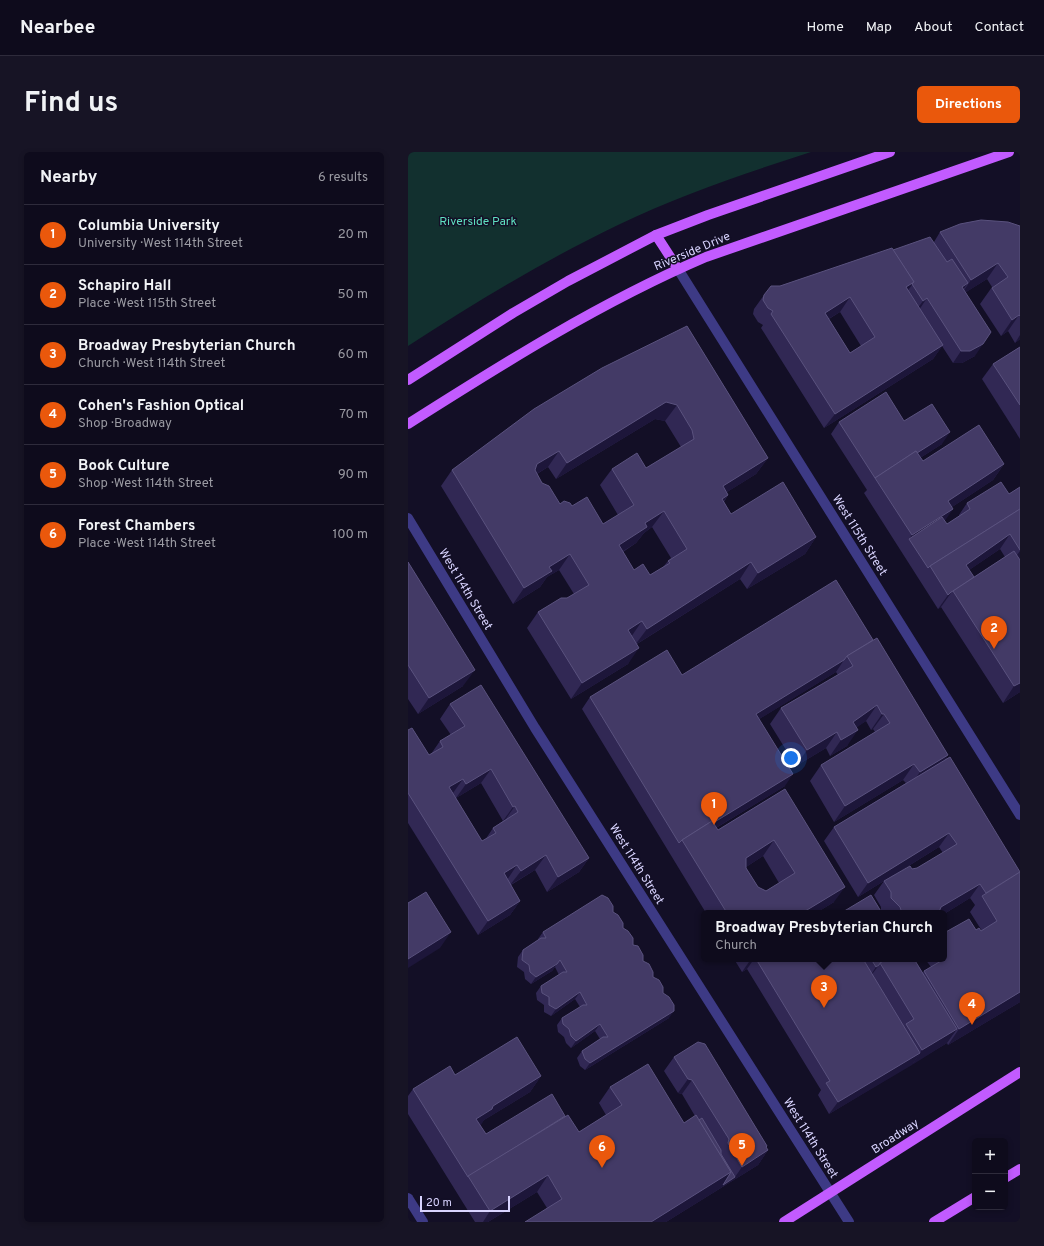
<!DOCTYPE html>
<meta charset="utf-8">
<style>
body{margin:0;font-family:Overpass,sans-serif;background:#171425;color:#f1f3f6}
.controls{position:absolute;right:12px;bottom:12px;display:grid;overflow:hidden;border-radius:6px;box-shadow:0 2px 6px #0003}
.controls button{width:36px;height:36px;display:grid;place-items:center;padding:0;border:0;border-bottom:1px solid #2e2b3b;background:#0e0b1c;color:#f1f3f6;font:20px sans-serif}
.scale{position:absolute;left:12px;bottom:10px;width:90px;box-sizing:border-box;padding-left:4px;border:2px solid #d9d4ff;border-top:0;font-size:11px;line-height:14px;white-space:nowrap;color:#d9d4ff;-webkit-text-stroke:3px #130f26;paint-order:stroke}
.you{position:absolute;left:383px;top:606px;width:14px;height:14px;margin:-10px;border:3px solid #fff;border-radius:50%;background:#1a73e8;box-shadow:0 0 0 6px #1a73e833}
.badge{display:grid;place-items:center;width:26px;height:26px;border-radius:50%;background:#ea580c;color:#fff;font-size:13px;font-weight:700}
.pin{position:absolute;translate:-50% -33px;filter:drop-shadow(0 1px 2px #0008)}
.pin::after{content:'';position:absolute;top:21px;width:14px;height:12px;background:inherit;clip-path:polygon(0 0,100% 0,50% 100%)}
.popup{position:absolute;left:293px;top:758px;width:246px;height:52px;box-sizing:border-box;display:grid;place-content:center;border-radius:6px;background:#0e0b1c;filter:drop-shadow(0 1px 3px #0005);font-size:13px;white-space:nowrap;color:#9b9ba3}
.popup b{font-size:15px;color:#f1f3f6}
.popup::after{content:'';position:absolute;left:50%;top:100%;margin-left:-8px;border:8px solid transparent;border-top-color:#0e0b1c}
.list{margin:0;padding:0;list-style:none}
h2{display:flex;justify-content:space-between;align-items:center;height:52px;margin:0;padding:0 16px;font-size:17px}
h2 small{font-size:13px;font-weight:400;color:#9b9ba3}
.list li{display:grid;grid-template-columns:26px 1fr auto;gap:12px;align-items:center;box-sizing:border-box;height:60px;padding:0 16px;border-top:1px solid #2e2b3b}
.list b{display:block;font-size:15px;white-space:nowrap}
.list p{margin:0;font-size:13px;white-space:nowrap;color:#9b9ba3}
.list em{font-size:13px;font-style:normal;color:#9b9ba3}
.map{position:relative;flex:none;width:612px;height:1070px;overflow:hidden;border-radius:6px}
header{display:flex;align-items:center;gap:24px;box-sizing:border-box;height:56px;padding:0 20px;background:#0e0b1c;border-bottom:1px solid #2e2b3b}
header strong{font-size:19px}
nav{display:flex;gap:22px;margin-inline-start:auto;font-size:14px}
.intro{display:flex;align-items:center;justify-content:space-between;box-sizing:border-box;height:96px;padding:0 24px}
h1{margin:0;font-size:28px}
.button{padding:10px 18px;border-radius:6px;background:#ea580c;color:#fff;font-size:14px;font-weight:700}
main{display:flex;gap:24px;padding:0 24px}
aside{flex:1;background:#0e0b1c;border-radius:6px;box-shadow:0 2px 6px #0003}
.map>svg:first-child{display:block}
.green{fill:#12302f}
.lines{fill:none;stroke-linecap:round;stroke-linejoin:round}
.minor{stroke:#3d3a85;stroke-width:10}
.major{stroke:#c25bff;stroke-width:10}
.wall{fill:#312854;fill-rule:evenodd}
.shaded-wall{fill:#1d163a}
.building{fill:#433a66;stroke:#5a527e;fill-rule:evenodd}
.labels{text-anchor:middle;stroke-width:3;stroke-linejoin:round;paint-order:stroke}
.park-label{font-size:12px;fill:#5fe0c0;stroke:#130f26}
.street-label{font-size:12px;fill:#d9d4ff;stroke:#130f26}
</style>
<header>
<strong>Nearbee</strong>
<nav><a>Home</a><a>Map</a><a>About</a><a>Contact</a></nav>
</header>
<div class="intro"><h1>Find us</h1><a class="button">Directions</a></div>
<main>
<aside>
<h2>Nearby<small>6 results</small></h2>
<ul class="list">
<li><span class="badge">1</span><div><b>Columbia University</b><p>University · West 114th Street</p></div><em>20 m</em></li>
<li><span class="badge">2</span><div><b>Schapiro Hall</b><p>Place · West 115th Street</p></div><em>50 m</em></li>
<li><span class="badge">3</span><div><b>Broadway Presbyterian Church</b><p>Church · West 114th Street</p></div><em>60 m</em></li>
<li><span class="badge">4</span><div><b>Cohen's Fashion Optical</b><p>Shop · Broadway</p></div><em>70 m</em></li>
<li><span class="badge">5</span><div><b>Book Culture</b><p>Shop · West 114th Street</p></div><em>90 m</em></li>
<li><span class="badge">6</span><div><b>Forest Chambers</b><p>Place · West 114th Street</p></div><em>100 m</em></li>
</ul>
</aside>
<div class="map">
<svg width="612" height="1070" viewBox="0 0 612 1070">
<rect width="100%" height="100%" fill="#130f26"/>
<path class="green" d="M 0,0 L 403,0 C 338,21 272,43 210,73 C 137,108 68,150 0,194 Z"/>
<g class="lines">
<g class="minor">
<path d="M 270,117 L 612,663"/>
<path d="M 0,366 L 127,576 L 441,1070"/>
<path d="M 0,1046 L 15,1070"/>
</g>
<g class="major">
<path d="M 248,83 L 270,117"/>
<path d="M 0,228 L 105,161 L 160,129 L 248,83 L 300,63 L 482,0"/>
<path d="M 0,272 C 96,211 193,150 298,105 L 601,0"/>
<path d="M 597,1026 L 612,1017"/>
<path d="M 376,1070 L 612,920"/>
<path d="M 526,1070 L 567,1045"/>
</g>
</g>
<g class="wall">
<path d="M 612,74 L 612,187 L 607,191 L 600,179 L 593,184 L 572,152 L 584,135 L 579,127 L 558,140 L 567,204 L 554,211 L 545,211 L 534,194 L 525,207 L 416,276 L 353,176 L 355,173 L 350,170 L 345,162 L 346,157 L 356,143 L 372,134 L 485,98 L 526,90 L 532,80 ZM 432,160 L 453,194 L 442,201 L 421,167 Z"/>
<path d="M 279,174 L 360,306 L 348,322 L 319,340 L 320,343 L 316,350 L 323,362 L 408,385 L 397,402 L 339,437 L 332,427 L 229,492 L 220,512 L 163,547 L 119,476 L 130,460 L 159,446 L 166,442 L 151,418 L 139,425 L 132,435 L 105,452 L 33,334 L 44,318 ZM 247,267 L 257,269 L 273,295 L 238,316 L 204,317 L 192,333 L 210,363 L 195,372 L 164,354 L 152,352 L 134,331 L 129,322 L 140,315 L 148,327 ZM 244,375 L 263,406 L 260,409 L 255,415 L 242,423 L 226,418 L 215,400 L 228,391 L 236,381 Z"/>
<path d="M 612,195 L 612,287 L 574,227 L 585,212 Z"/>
<path d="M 496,269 L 534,292 L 512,306 L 515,309 L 596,312 L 585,328 L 544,355 L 536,369 L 539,372 L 551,364 L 551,363 L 559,351 L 601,342 L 612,335 L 612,406 L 611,407 L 612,408 L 612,540 L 595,551 L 533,455 L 530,457 L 456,341 L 459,338 L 423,282 L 431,270 ZM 592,397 L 597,405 L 566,425 L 561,418 Z"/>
<path d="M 0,410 L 55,534 L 10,562 L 0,547 Z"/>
<path d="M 465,488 L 540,603 L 537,607 L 542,605 L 612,850 L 540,893 L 539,891 L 421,962 L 410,943 L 413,938 L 339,817 L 334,820 L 326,807 L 506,807 L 515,821 L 516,819 L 523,815 L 517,807 L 536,807 L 536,781 L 568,778 L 573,779 L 574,779 L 562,760 L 567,753 L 562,746 L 536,762 L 536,761 L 474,761 L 473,760 L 473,755 L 466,743 L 476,729 L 450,745 L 416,689 L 426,675 L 498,631 L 495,628 L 426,670 L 402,629 L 413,613 L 467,580 L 465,577 L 463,578 L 458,569 L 448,575 L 439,594 L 422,604 L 418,596 L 388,614 L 362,572 L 373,556 L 430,523 L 428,520 L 351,567 L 377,634 L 308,676 L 310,678 L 377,637 L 426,750 L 408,761 L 298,761 L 174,557 L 182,545 L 274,523 ZM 531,695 L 535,701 L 509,716 L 504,717 L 486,723 ZM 355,704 L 371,731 L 358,739 L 350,735 L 338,716 L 338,715 Z"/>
<path d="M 42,552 L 181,706 L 171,720 L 139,740 L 127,718 L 103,733 L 112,749 L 102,763 L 70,783 L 0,671 L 0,578 L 21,603 L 23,602 L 32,589 L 43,583 L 32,567 ZM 73,631 L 95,669 L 85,676 L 77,688 L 74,689 L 48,646 Z"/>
<path d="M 205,760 L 255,841 L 261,866 L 177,918 L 172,914 L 169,906 L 174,899 L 192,887 L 187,879 L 163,896 L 158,891 L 156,885 L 150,880 L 149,873 L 154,866 L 172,855 L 167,847 L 143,864 L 136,860 L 136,853 L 129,848 L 128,841 L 133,834 L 151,823 L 147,815 L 144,819 L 123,832 L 117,827 L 116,820 L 109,815 L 110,805 L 115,798 L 130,788 L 130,787 L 135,780 Z"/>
<path d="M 266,905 L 358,996 L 360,998 L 350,1013 L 258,1070 L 139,1056 L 129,1040 L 80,1070 L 67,1070 L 0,962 L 0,944 L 5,937 L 47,923 L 133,924 L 122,940 L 76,968 L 72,973 L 78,982 L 157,964 L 171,980 L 198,963 L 191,951 L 202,935 L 276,971 L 287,964 L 274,942 L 270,941 L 256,919 Z"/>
</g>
<g class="shaded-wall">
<path d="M 590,111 L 579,127 L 552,144 L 563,128 Z"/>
<path d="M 506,130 L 496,144 L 498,135 Z"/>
<path d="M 560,131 L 551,143 L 554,135 Z"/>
<path d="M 442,145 L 432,160 L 407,175 L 417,161 Z"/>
<path d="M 519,146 L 511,158 L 506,161 L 515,149 Z"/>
<path d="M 611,163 L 600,179 L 593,184 L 604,168 Z"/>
<path d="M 612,183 L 612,187 L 607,191 Z"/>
<path d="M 575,192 L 567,204 L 554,211 L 545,211 L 553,199 Z"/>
<path d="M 535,193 L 525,207 L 416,276 L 427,262 Z"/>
<path d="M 258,250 L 269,253 L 257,269 L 247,267 L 148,327 L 159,311 Z"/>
<path d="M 542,280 L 534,292 L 471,332 L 468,327 Z"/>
<path d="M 151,299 L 140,315 L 118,328 L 129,312 Z"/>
<path d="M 360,306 L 348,322 L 303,350 L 315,334 Z"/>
<path d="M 596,312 L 585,328 L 529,365 L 540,349 Z"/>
<path d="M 320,343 L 309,359 L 314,347 Z"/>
<path d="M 545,357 L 534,373 L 501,387 L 504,383 Z"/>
<path d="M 256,359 L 244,375 L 236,381 L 228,391 L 199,409 L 211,393 L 237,371 Z"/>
<path d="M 602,382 L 592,397 L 548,427 L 558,413 Z"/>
<path d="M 408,385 L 397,402 L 339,437 L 350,421 Z"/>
<path d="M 612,399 L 612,406 L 602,413 Z"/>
<path d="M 162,402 L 151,418 L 139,425 L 132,435 L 105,452 L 116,436 L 141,415 Z"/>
<path d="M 343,410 L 332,427 L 227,493 L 239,477 Z"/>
<path d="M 543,441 L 533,455 L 530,457 L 540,443 Z"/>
<path d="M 234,469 L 223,485 L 220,478 Z"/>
<path d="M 231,496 L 220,512 L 163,547 L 174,531 Z"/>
<path d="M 436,508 L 428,520 L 340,574 L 348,562 Z"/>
<path d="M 67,518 L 55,534 L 10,562 L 21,546 Z"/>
<path d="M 612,531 L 612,540 L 595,551 L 606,534 Z"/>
<path d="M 469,553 L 458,569 L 434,586 L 445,570 Z"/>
<path d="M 474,562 L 476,562 L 465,577 L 463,578 Z"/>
<path d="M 450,578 L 439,594 L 422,604 L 433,588 Z"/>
<path d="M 429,580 L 418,596 L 388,614 L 399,598 Z"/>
<path d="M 540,603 L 529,619 L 501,636 L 512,620 Z"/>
<path d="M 506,612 L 495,628 L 426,670 L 437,654 Z"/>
<path d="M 83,617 L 73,631 L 48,646 L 58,632 Z"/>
<path d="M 385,622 L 377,634 L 278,694 L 275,689 Z"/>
<path d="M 55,627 L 45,641 L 41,635 Z"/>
<path d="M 107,654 L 97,668 L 95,669 L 105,655 Z"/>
<path d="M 541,681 L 531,695 L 450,745 L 460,731 Z"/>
<path d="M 366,688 L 355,704 L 327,722 L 338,706 Z"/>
<path d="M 138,703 L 127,718 L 102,733 L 113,719 Z"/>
<path d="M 181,706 L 171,720 L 139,740 L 150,725 Z"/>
<path d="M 109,713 L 99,728 L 96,721 Z"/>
<path d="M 572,732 L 562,746 L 536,762 L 536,761 L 529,761 L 533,755 Z"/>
<path d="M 437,735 L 426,750 L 408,761 L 394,761 Z"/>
<path d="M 112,749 L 102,763 L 70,783 L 80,769 Z"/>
<path d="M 43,780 L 32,796 L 0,816 L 0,807 Z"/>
<path d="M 343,807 L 346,807 L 339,817 L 334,820 Z"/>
<path d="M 149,812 L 144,819 L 123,832 L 128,825 Z"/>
<path d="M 471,813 L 462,825 L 460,827 L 468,815 Z"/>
<path d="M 172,840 L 167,847 L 143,864 L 148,857 Z"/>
<path d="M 612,840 L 612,850 L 540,893 L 551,877 Z"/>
<path d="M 266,859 L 261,866 L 177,918 L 182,911 Z"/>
<path d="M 192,872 L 187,879 L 163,896 L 168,889 Z"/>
<path d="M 549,877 L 539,891 L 504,913 L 514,898 Z"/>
<path d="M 512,901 L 504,913 L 421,962 L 430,950 Z"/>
<path d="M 133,924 L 122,940 L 76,968 L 73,973 L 57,983 L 68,967 L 85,954 Z"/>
<path d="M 280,927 L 284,928 L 274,942 L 270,941 Z"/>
<path d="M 359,994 L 353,1003 L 360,998 L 350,1013 L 258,1070 L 243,1070 L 323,1020 L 327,1025 L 334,1015 Z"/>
<path d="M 140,1023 L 129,1040 L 80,1070 L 75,1070 L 82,1059 Z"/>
</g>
<g class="building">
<path d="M 573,68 L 600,70 L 612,74 L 612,164 L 611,163 L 604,168 L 584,136 L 600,125 L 590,111 L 563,128 L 532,80 L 552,72 Z"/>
<path d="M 522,85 L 539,110 L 544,107 L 560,131 L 554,135 L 583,180 L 575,192 L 562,199 L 553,199 L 519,146 L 515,149 L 504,132 L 506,130 L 485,98 Z"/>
<path d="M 484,96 L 506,130 L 498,135 L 535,193 L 427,262 L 363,162 L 365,159 L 360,156 L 355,148 L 356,143 L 363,134 L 372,134 ZM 442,145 L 467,185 L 442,201 L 417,161 Z"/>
<path d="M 279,174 L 360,306 L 315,334 L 320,343 L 314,347 L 323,362 L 375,330 L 408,385 L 350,421 L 343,410 L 239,477 L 234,469 L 220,478 L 231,496 L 174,531 L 130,460 L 153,446 L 159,446 L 181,433 L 162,402 L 141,415 L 144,419 L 116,436 L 44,318 L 126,257 L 194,216 ZM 258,250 L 269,253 L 284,278 L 286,287 L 238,316 L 229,301 L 204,317 L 226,353 L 195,372 L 179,345 L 164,354 L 162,351 L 156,349 L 152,352 L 141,334 L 134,331 L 127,318 L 129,312 L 151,299 L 159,311 ZM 256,359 L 279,397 L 260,409 L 262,411 L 242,423 L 235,412 L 226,418 L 211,393 L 239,375 L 237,371 Z"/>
<path d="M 612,195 L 612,253 L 585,212 Z"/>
<path d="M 478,240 L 496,269 L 524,252 L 542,280 L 509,301 L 508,299 L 467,326 L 431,270 Z"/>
<path d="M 571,273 L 596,312 L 540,349 L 545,357 L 504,383 L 467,326 L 508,299 L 515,309 Z"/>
<path d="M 593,330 L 601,342 L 612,335 L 612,357 L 522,414 L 520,416 L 501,387 L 534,365 L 539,372 L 562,357 L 559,351 Z"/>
<path d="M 612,357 L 612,398 L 602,382 L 558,413 L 566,425 L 545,439 L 543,440 L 540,443 L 522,414 Z"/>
<path d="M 606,399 L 612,408 L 612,531 L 606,534 L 545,439 Z"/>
<path d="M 0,410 L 67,518 L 21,546 L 0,513 Z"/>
<path d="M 428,428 L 465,488 L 439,504 L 436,508 L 348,562 L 385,622 L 305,671 L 304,669 L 274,688 L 271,691 L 182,545 L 259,498 L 274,523 Z"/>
<path d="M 469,486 L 540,603 L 512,620 L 506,612 L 437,654 L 413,613 L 482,571 L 476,562 L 474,562 L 469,553 L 445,570 L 450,578 L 433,588 L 429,580 L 399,598 L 373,556 L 445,514 L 439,504 Z"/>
<path d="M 73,533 L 181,706 L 150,725 L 138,703 L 113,719 L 109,713 L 96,721 L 112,749 L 80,769 L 0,641 L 0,578 L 4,576 L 21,603 L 35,595 L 32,589 L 57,574 L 42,552 ZM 83,617 L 105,655 L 107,654 L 110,660 L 85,676 L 88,681 L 74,689 L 41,635 L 55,627 L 58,632 Z"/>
<path d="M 542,605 L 612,720 L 578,741 L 572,732 L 533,755 L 531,760 L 531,761 L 494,761 L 492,755 L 483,746 L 483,740 L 476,729 L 502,714 L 504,717 L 509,716 L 549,692 L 541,681 L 460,731 L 426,675 Z"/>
<path d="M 377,637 L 437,735 L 394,761 L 319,761 L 274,688 L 304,669 L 310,678 ZM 366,688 L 387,721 L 358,739 L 350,735 L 338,716 L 338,706 Z"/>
<path d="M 612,720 L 612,840 L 551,877 L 516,819 L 538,806 L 536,803 L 536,781 L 561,767 L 568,778 L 571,776 L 573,779 L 589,769 L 574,744 Z"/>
<path d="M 18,740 L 43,780 L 0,807 L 0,751 Z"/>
<path d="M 194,743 L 200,746 L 205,754 L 205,760 L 210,763 L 215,771 L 215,776 L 220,779 L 225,786 L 225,793 L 230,794 L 235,803 L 235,809 L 241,812 L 245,820 L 245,825 L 251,828 L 255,835 L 255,841 L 261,845 L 266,853 L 266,859 L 182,911 L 177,907 L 174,899 L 195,885 L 200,885 L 192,872 L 168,889 L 163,884 L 161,877 L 155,872 L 154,866 L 175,853 L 179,853 L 172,840 L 148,857 L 141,853 L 141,845 L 134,841 L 133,834 L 155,820 L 159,820 L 152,808 L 149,812 L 128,825 L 122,820 L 121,813 L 114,808 L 115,798 L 133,786 L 138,786 L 135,780 Z"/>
<path d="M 463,743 L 474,761 L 433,761 Z"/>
<path d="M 348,807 L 455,807 L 512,901 L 430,950 L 418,931 L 422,929 Z"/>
<path d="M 463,807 L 479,807 L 472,811 L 471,813 L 468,815 Z"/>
<path d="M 479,807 L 506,807 L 549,877 L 514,898 L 498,872 L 506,867 L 472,811 Z"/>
<path d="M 109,885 L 133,924 L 85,954 L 84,957 L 68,967 L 78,982 L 144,942 L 157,964 L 60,1025 L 5,937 L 42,914 L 47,923 Z"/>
<path d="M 290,890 L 297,892 L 359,994 L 358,995 L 360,998 L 334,1015 L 320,991 L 321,987 L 284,928 L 280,927 L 266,905 Z"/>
<path d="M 240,912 L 276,971 L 288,963 L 323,1020 L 243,1070 L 117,1070 L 154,1047 L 140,1023 L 82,1059 L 60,1024 L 160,963 L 171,980 L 214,953 L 202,935 Z"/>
<path d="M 294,966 L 313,998 L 313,1002 L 327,1025 L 315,1033 L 323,1020 L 291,968 Z"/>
</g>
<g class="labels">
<g class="park-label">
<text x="70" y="73">Riverside Park</text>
</g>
<g class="street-label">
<text transform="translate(284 99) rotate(-23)" y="4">Riverside Drive</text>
<text transform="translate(452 383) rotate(58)" y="4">West 115th Street</text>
<text transform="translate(58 437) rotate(59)" y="4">West 114th Street</text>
<text transform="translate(229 712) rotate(58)" y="4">West 114th Street</text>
<text transform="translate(487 984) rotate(-33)" y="4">Broadway</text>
<text transform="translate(403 986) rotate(58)" y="4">West 114th Street</text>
</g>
</g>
</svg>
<div class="controls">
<button>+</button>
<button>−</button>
</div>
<div class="scale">20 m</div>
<div class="you"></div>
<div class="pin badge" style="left:306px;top:673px">1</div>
<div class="pin badge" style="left:586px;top:497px">2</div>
<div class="pin badge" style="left:416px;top:856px">3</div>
<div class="popup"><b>Broadway Presbyterian Church</b>Church</div>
<div class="pin badge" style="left:564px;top:873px">4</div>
<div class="pin badge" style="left:334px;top:1014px">5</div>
<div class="pin badge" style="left:194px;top:1016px">6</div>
</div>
</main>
